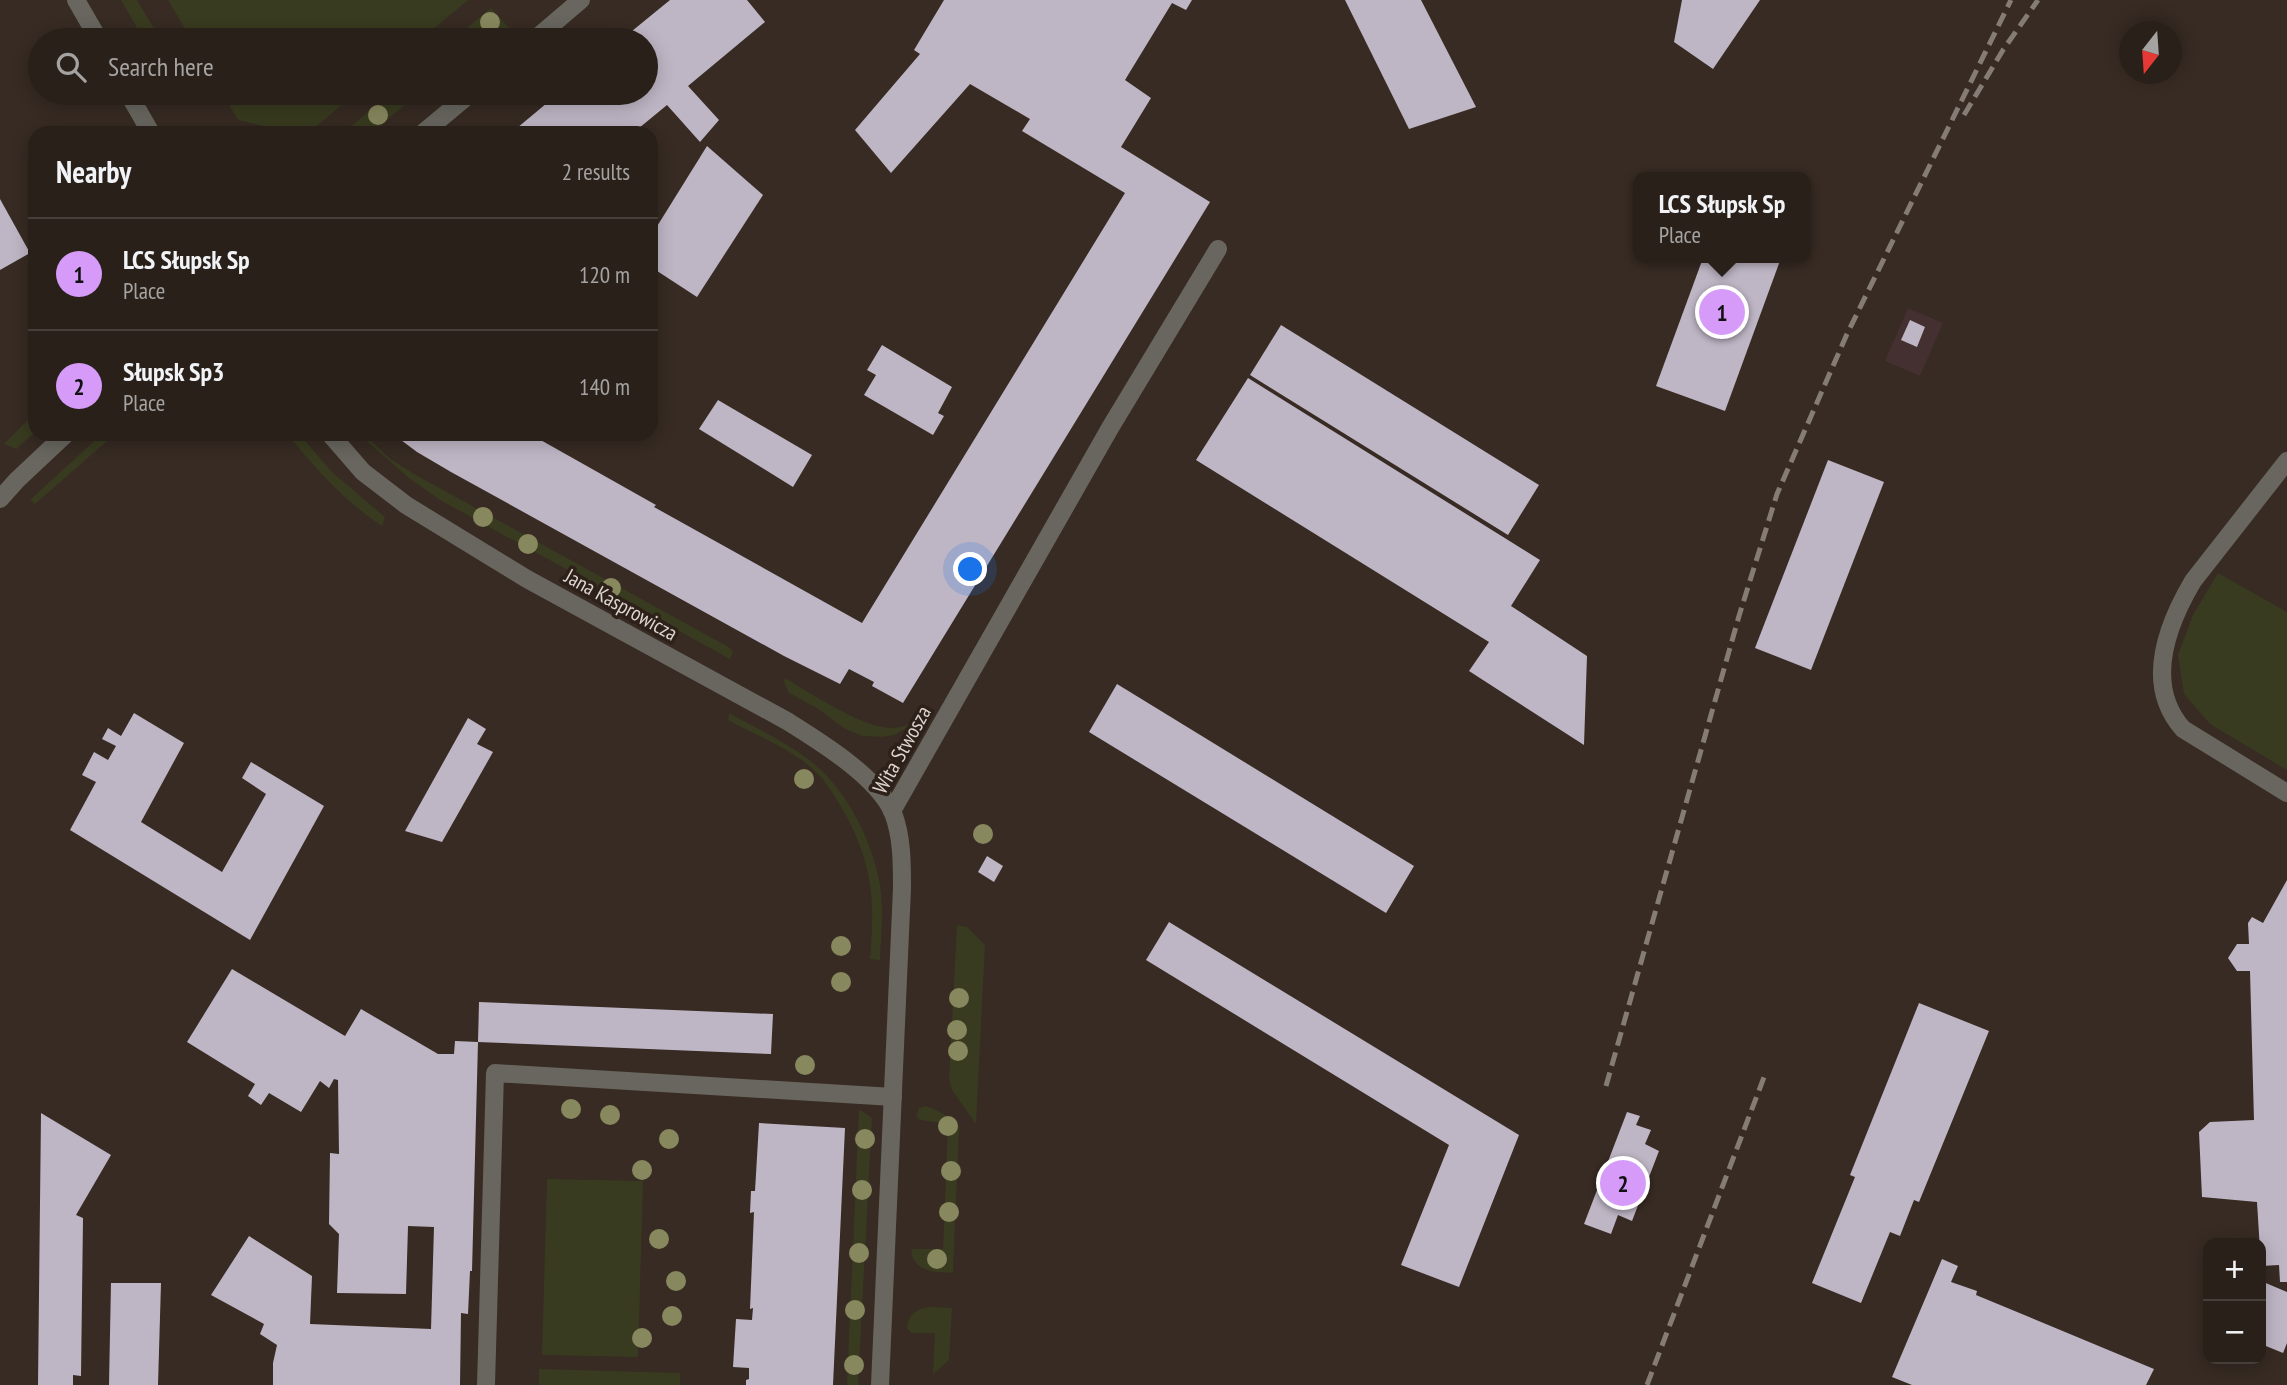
<!DOCTYPE html>
<meta charset="utf-8">
<style>
body{margin:0;font-family:"PT Sans Narrow",sans-serif;background:#312823;color:#f1f3f6}
.controls{position:absolute;right:21px;bottom:21px;display:grid;overflow:hidden;border-radius:14px;box-shadow:0 4px 18px #0003}
.controls button{width:63px;height:63px;display:grid;place-items:center;padding:0;border:0;border-bottom:2px solid #453e39;background:#29201a;color:#f1f3f6;font:35px sans-serif}
.compass{position:absolute;left:2119px;top:21px;width:63px;height:63px;border-radius:50%;background:#29201a;box-shadow:0 4px 18px #0003;rotate:197deg}
.you{position:absolute;left:971px;top:570px;width:24px;height:24px;margin:-18px;border:5px solid #fff;border-radius:50%;background:#1a73e8;box-shadow:0 0 0 10px #1a73e833}
.badge{display:grid;place-items:center;width:46px;height:46px;border-radius:50%;background:#d69bf9;color:#111;font-size:23px;font-weight:700}
.pin{position:absolute;translate:-50% -50%;border:4px solid #fff;box-shadow:0 2px 7px #0006}
.popup{position:absolute;left:1633px;top:172px;width:178px;height:91px;box-sizing:border-box;display:grid;place-content:center;border-radius:14px;background:#29201a;filter:drop-shadow(0 2px 5px #0005);font-size:23px;white-space:nowrap;color:#a5a3a2}
.popup b{font-size:26px;color:#f1f3f6}
.popup::after{content:'';position:absolute;left:50%;top:100%;margin-left:-14px;border:14px solid transparent;border-top-color:#29201a}
.list{margin:0;padding:0;list-style:none}
h2{display:flex;justify-content:space-between;align-items:center;height:91px;margin:0;padding:0 28px;font-size:30px}
h2 small{font-size:23px;font-weight:400;color:#a5a3a2}
.list li{display:grid;grid-template-columns:46px 1fr auto;gap:21px;align-items:center;box-sizing:border-box;height:112px;padding:0 28px;border-top:2px solid #453e39}
.list b{display:block;font-size:26px;white-space:nowrap}
.list p{margin:0;font-size:23px;white-space:nowrap;color:#a5a3a2}
.list em{font-size:23px;font-style:normal;color:#a5a3a2}
.icon{flex:none;width:38px;height:38px;fill:none;stroke:currentColor;stroke-width:2;stroke-linecap:round;stroke-linejoin:round}
.map{position:relative;flex:none;width:2287px;height:1385px;overflow:hidden}
.search{position:absolute;background:#29201a;box-shadow:0 4px 18px #0003;left:28px;top:28px;width:630px;height:77px;display:flex;align-items:center;gap:18px;box-sizing:border-box;padding:0 24px;border-radius:38px;color:#a5a3a2;font-size:26px}
.panel{position:absolute;background:#29201a;box-shadow:0 4px 18px #0003;left:28px;top:126px;width:630px;height:315px;border-radius:21px}
.map>svg:first-child{display:block}
.industrial{fill:#443030}
.green{fill:#383b1f}
.building{fill:#bfb6c5}
.lines{fill:none;stroke-linecap:round;stroke-linejoin:round}
.service{stroke:#68665f;stroke-width:18}
.minor{stroke:#68665f;stroke-width:18}
.tertiary{stroke:#68665f;stroke-width:18}
.rail{stroke:#867c76;stroke-width:5;stroke-dasharray:14 7;stroke-linecap:butt}
.tree{fill:#88885e}
.labels{text-anchor:middle;stroke-width:7;stroke-linejoin:round;paint-order:stroke}
.street-label{font-size:21px;fill:#ded6d1;stroke:#2d211a}
</style>
<div class="map">
<svg width="2287" height="1385" viewBox="0 0 2287 1385">
<rect width="100%" height="100%" fill="#372b23"/>
<path class="industrial" d="M 1908,308 L 1943,323 L 1920,376 L 1885,361 Z"/>
<g class="green">
<path d="M 121,0 L 137,0 L 161,40 L 144,40 Z"/>
<path d="M 168,0 L 468,0 L 420,40 L 192,40 Z"/>
<path d="M 491,8 L 509,28 L 483,40 L 453,40 Z"/>
<path d="M 222,93 L 356,93 L 308,133 L 294,133 L 238,120 Z"/>
<path d="M 391,93 L 419,93 L 371,133 L 343,133 Z"/>
<path d="M 35,413 L 35,432 L 16,449 L 4,444 Z"/>
<path d="M 102,434 L 115,434 L 35,504 L 30,500 Z"/>
<path d="M 287,434 L 299,434 L 334,474 L 385,517 L 382,526 C 345,502 315,468 287,434 Z"/>
<path d="M 359,434 L 364,434 L 389,458 L 414,474 L 727,646 L 733,651 L 730,659 L 440,500 L 409,478 Z"/>
<path d="M 2218,573 L 2287,612 L 2287,770 L 2210,724 L 2184,694 L 2178,655 L 2193,615 Z"/>
<path d="M 785,678 C 811,693 862,728 891,728 C 901,728 909,725 918,721 L 894,735 L 883,737 L 863,736 L 845,729 L 817,708 L 789,693 L 784,682 Z"/>
<path d="M 729,713 C 761,731 801,748 827,776 C 854,805 873,846 880,885 C 884,910 881,936 880,960 L 870,959 C 875,900 873,864 844,812 C 836,798 828,784 816,772 C 792,749 757,736 728,720 Z"/>
<path d="M 957,925 L 967,927 L 985,945 L 976,1124 L 952,1090 L 949,1079 Z"/>
<path d="M 925,1106 C 936,1109 953,1117 959,1127 L 953,1273 C 935,1272 917,1273 911,1253 L 913,1249 L 943,1249 L 948,1124 L 920,1120 L 916,1116 L 919,1108 Z"/>
<path d="M 859,1109 L 872,1118 L 858,1385 L 847,1385 Z"/>
<path d="M 547,1179 L 643,1181 L 638,1357 L 542,1355 Z"/>
<path d="M 929,1307 L 952,1308 L 949,1360 L 933,1374 L 935,1333 L 912,1333 L 907,1328 C 908,1315 916,1309 929,1307 Z"/>
<path d="M 539,1369 L 680,1373 L 680,1385 L 539,1385 Z"/>
</g>
<g class="building">
<path d="M 670,0 L 747,0 L 765,22 L 688,86 L 719,120 L 700,142 L 667,105 L 633,133 L 511,133 L 559,93 L 646,93 L 646,40 L 621,40 Z"/>
<path d="M 944,0 L 1192,0 L 1186,10 L 1172,3 L 1125,80 L 1151,98 L 1121,147 L 1210,202 L 903,703 L 872,686 L 874,682 L 849,669 L 840,684 L 784,656 L 451,472 L 417,452 L 393,434 L 530,434 L 656,505 L 654,507 L 862,623 L 1125,193 L 1022,131 L 1030,119 L 970,84 L 891,173 L 855,130 L 920,54 L 914,50 Z"/>
<path d="M 1345,0 L 1421,0 L 1476,107 L 1409,129 Z"/>
<path d="M 1682,0 L 1760,0 L 1713,69 L 1674,42 Z"/>
<path d="M 707,146 L 763,195 L 697,297 L 651,267 L 651,236 Z"/>
<path d="M 0,199 L 30,253 L 0,270 Z"/>
<path d="M 1703,258 L 1781,258 L 1725,411 L 1656,386 Z"/>
<path d="M 1910,320 L 1925,327 L 1917,347 L 1901,340 Z"/>
<path d="M 1281,325 L 1539,485 L 1508,535 L 1250,375 Z"/>
<path d="M 882,345 L 952,387 L 938,413 L 944,416 L 933,435 L 864,395 L 876,375 L 867,370 Z"/>
<path d="M 1248,378 L 1540,560 L 1511,606 L 1587,656 L 1584,745 L 1469,671 L 1489,642 L 1196,460 Z"/>
<path d="M 718,400 L 812,455 L 793,487 L 699,429 Z"/>
<path d="M 1828,460 L 1884,482 L 1811,670 L 1755,648 Z"/>
<path d="M 1117,684 L 1414,866 L 1386,913 L 1089,732 Z"/>
<path d="M 134,713 L 184,743 L 141,822 L 222,872 L 266,794 L 242,778 L 251,762 L 324,806 L 250,940 L 70,830 L 96,782 L 82,775 L 94,752 L 108,760 L 116,746 L 102,739 L 108,728 L 121,736 Z"/>
<path d="M 468,718 L 486,729 L 477,744 L 493,752 L 442,842 L 405,831 Z"/>
<path d="M 987,856 L 1003,866 L 994,882 L 978,872 Z"/>
<path d="M 2287,880 L 2287,1282 L 2280,1282 L 2279,1265 L 2261,1266 L 2257,1202 L 2202,1197 L 2199,1132 L 2210,1122 L 2254,1120 L 2250,971 L 2237,971 L 2228,958 L 2237,944 L 2249,944 L 2248,923 L 2252,917 L 2263,923 Z"/>
<path d="M 1169,922 L 1519,1135 L 1459,1287 L 1401,1265 L 1449,1145 L 1146,960 Z"/>
<path d="M 232,969 L 345,1036 L 361,1009 L 438,1054 L 454,1054 L 455,1041 L 478,1042 L 479,1002 L 773,1014 L 771,1054 L 478,1042 L 472,1271 L 470,1271 L 468,1314 L 461,1313 L 460,1385 L 273,1385 L 273,1363 L 277,1345 L 260,1334 L 264,1324 L 211,1295 L 249,1236 L 312,1276 L 310,1324 L 431,1329 L 434,1227 L 408,1226 L 406,1294 L 337,1293 L 339,1234 L 329,1224 L 330,1153 L 339,1154 L 338,1080 L 334,1079 L 329,1088 L 320,1081 L 301,1112 L 269,1093 L 261,1105 L 248,1096 L 255,1084 L 187,1042 Z"/>
<path d="M 1919,1003 L 1989,1031 L 1919,1202 L 1914,1200 L 1900,1236 L 1890,1232 L 1861,1303 L 1812,1283 L 1855,1177 L 1850,1175 Z"/>
<path d="M 1627,1112 L 1640,1116 L 1636,1125 L 1651,1130 L 1645,1144 L 1659,1151 L 1632,1221 L 1618,1215 L 1611,1234 L 1584,1224 Z"/>
<path d="M 41,1113 L 111,1155 L 76,1215 L 83,1218 L 81,1376 L 73,1375 L 73,1385 L 38,1385 Z"/>
<path d="M 759,1123 L 845,1128 L 833,1385 L 746,1385 L 746,1380 L 749,1379 L 749,1368 L 733,1367 L 736,1319 L 752,1320 L 753,1308 L 750,1309 L 754,1212 L 750,1213 L 751,1191 L 755,1191 Z"/>
<path d="M 1942,1259 L 1958,1266 L 1951,1282 L 1977,1291 L 1976,1295 L 2154,1369 L 2146,1385 L 1912,1385 L 1892,1377 Z"/>
<path d="M 2261,1281 L 2287,1292 L 2287,1343 L 2283,1353 L 2261,1344 Z"/>
<path d="M 111,1283 L 161,1283 L 158,1385 L 109,1385 Z"/>
</g>
<g class="lines">
<g class="service">
<path d="M 2287,461 L 2193,581 C 2167,625 2144,685 2183,729 L 2287,793"/>
<path d="M 486,1385 L 495,1073 L 893,1097"/>
</g>
<g class="minor">
<path d="M 76,0 L 99,40"/>
<path d="M 128,93 L 151,133"/>
<path d="M 330,434 L 363,472 L 406,505 L 527,579 L 787,721 C 819,741 878,777 893,813 C 902,836 902,863 902,888 L 880,1385"/>
<path d="M 892,811 L 1110,428 L 1218,249"/>
</g>
<g class="tertiary">
<path d="M 534,40 L 581,0"/>
<path d="M 423,133 L 471,93"/>
<path d="M 0,499 L 17,480 L 66,434"/>
</g>
<g class="rail">
<path d="M 1964,115 L 2003,50 L 2038,0"/>
<path d="M 1606,1086 L 1739,616 L 1777,494 L 1847,334 L 2011,0"/>
<path d="M 1647,1385 L 1766,1072"/>
</g>
</g>
<g class="tree">
<circle cx="490" cy="22" r="10"/>
<circle cx="378" cy="115" r="10"/>
<circle cx="483" cy="517" r="10"/>
<circle cx="528" cy="544" r="10"/>
<circle cx="611" cy="588" r="10"/>
<circle cx="804" cy="779" r="10"/>
<circle cx="983" cy="834" r="10"/>
<circle cx="841" cy="946" r="10"/>
<circle cx="841" cy="982" r="10"/>
<circle cx="959" cy="998" r="10"/>
<circle cx="957" cy="1030" r="10"/>
<circle cx="958" cy="1051" r="10"/>
<circle cx="805" cy="1065" r="10"/>
<circle cx="571" cy="1109" r="10"/>
<circle cx="610" cy="1115" r="10"/>
<circle cx="948" cy="1126" r="10"/>
<circle cx="669" cy="1139" r="10"/>
<circle cx="865" cy="1139" r="10"/>
<circle cx="642" cy="1170" r="10"/>
<circle cx="951" cy="1171" r="10"/>
<circle cx="862" cy="1190" r="10"/>
<circle cx="949" cy="1212" r="10"/>
<circle cx="659" cy="1239" r="10"/>
<circle cx="859" cy="1253" r="10"/>
<circle cx="937" cy="1259" r="10"/>
<circle cx="676" cy="1281" r="10"/>
<circle cx="855" cy="1310" r="10"/>
<circle cx="672" cy="1316" r="10"/>
<circle cx="642" cy="1338" r="10"/>
<circle cx="854" cy="1365" r="10"/>
</g>
<g class="labels">
<g class="street-label">
<text transform="translate(621 605) rotate(29)" y="7">Jana Kasprowicza</text>
<text transform="translate(902 750) rotate(-61)" y="7">Wita Stwosza</text>
</g>
</g>
</svg>
<div class="controls">
<button>+</button>
<button>−</button>
</div>
<svg class="compass" viewBox="-18 -18 36 36"><path d="M0-13l5 13h-10z" fill="#e53935"/><path d="M0 13l5-13h-10z" fill="#a5a3a2"/></svg>
<div class="you"></div>
<div class="pin badge" style="left:1722px;top:312px">1</div>
<div class="popup"><b>LCS Słupsk Sp</b>Place</div>
<div class="pin badge" style="left:1623px;top:1183px">2</div>
<div class="search"><svg class="icon" aria-label="search" viewBox="0 0 24 24"><circle cx="10" cy="10" r="6"/><path d="M15 15l6 6"/></svg>Search here</div>
<section class="panel">
<h2>Nearby<small>2 results</small></h2>
<ul class="list">
<li><span class="badge">1</span><div><b>LCS Słupsk Sp</b><p>Place</p></div><em>120 m</em></li>
<li><span class="badge">2</span><div><b>Słupsk Sp3</b><p>Place</p></div><em>140 m</em></li>
</ul>
</section>
</div>
